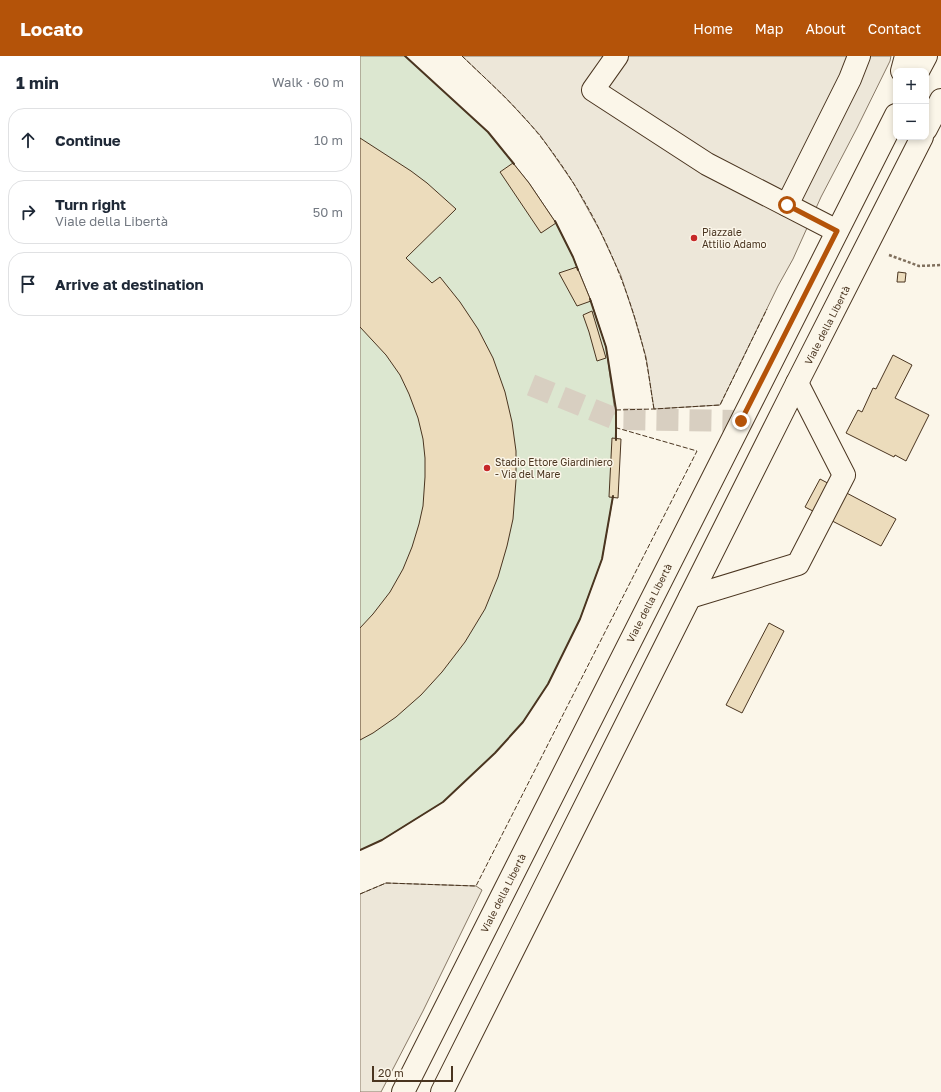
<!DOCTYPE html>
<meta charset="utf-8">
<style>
body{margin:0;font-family:"Golos Text",sans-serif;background:#f6f6f7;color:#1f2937}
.controls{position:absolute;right:12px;top:12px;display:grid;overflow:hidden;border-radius:8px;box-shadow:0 2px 6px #0003}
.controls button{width:36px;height:36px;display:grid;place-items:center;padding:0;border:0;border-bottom:1px solid #e0e1e3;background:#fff;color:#1f2937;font:20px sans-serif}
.scale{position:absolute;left:12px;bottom:10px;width:81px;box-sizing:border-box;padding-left:4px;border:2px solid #4a3520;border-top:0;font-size:11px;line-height:14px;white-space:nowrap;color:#4a3520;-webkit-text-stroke:3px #fbf6e9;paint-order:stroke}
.stop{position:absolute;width:12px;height:12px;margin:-9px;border:3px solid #b45309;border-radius:50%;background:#fff}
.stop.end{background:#b45309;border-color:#fff;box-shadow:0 1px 4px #0008}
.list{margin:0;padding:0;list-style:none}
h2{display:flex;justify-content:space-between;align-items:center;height:52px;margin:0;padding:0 16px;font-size:17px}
h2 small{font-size:13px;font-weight:400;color:#747a83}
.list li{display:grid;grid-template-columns:26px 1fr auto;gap:12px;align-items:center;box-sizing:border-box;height:64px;margin:0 8px 8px;padding:0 8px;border:1px solid #e0e1e3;border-radius:16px}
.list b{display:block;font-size:15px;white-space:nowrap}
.list p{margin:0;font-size:13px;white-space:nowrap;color:#747a83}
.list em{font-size:13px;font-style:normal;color:#747a83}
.icon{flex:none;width:22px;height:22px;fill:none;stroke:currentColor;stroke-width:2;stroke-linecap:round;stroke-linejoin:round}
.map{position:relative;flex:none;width:581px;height:1036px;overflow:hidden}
header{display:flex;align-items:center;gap:24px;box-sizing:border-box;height:56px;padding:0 20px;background:#b45309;color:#fff}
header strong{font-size:19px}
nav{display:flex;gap:22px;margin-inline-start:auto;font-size:14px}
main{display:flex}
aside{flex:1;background:#fff}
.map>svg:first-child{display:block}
.green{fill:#dce7d0;stroke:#887966}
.parking{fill:#ede7d9;stroke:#887966}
.building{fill:#ecdcbc;stroke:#4a3520}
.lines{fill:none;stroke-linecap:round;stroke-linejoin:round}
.minor-tunnel{stroke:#d8cfc1;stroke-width:22;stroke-dasharray:22 11;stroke-linecap:butt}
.minor-casing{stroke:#4a3520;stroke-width:24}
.major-casing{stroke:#4a3520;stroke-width:24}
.path{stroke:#7f6f5c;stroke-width:2.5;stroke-dasharray:3 2;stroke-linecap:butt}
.minor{stroke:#fbf6e9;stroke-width:22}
.major{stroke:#fbf6e9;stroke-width:22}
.fence{stroke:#4a3520;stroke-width:1;stroke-dasharray:5 2;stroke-linecap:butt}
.wall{stroke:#4a3520;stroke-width:2}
.route{stroke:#b45309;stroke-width:5}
.poi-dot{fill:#c62828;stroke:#fbf6e9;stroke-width:1.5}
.labels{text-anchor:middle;stroke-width:3;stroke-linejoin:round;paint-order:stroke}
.poi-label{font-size:10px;fill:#4a3520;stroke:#fbf6e9;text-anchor:start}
.street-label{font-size:10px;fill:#4a3520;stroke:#fbf6e9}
</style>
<header>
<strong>Locato</strong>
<nav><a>Home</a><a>Map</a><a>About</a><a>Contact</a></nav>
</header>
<main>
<aside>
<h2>1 min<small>Walk · 60 m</small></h2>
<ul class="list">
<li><svg class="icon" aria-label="ahead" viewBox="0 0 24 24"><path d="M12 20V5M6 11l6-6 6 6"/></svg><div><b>Continue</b></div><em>10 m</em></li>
<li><svg class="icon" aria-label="right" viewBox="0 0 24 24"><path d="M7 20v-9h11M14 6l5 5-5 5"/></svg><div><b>Turn right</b><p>Viale della Libertà</p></div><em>50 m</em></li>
<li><svg class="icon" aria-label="arrive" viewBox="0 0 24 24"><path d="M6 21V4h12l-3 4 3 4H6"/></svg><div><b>Arrive at destination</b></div></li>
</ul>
</aside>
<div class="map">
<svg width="581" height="1036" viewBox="0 0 581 1036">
<rect width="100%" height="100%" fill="#fbf6e9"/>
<path class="green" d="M 0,0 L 45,0 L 128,76 L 169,127 L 196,167 L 213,201 L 231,245 L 246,291 L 256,363 L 253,441 L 242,503 L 220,563 L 188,628 L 163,666 L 135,697 L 83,746 L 22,784 L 0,794 Z"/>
<g class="parking">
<path d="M 102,0 L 531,0 L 530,5 L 497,72 L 461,141 L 433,203 L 418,230 L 360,349 L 294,353 L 286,301 L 274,260 L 261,220 L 240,175 L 214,128 L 180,79 L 145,41 Z"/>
<path d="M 26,827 L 116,830 L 122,834 L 63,955 L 21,1036 L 0,1036 L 0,838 Z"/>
</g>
<g class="building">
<path d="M 0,82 L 51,115 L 67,127 L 96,153 L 46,202 L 72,227 L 80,221 L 100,246 L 118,273 L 133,302 L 145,336 L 152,366 L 156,395 L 156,424 L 153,463 L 147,490 L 138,521 L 125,553 L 105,586 L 82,616 L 61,639 L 36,661 L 13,677 L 0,684 L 0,572 L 13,558 L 30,536 L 43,513 L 52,491 L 59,468 L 63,450 L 65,421 L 65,402 L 63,383 L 58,362 L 49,338 L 40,319 L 26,299 L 0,271 Z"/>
<path d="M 153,107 L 169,127 L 196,167 L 181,177 L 140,116 Z"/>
<path d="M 217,211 L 231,245 L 217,250 L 199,217 Z"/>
<path d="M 538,216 L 546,217 L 545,226 L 537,226 Z"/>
<path d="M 232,255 L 246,302 L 237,305 L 229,276 L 223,259 Z"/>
<path d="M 533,299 L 552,309 L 535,342 L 569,359 L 546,405 L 535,399 L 534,401 L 486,377 L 498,354 L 502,356 L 513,332 L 516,333 Z"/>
<path d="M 252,382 L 261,383 L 258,442 L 249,441 Z"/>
<path d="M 460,423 L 536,463 L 521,490 L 445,451 Z"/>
<path d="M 409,567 L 424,575 L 382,657 L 366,649 Z"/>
</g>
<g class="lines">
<path class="minor-tunnel" d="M 171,329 L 256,363 L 381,365"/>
<defs>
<g id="minor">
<path d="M 257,0 L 233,34 L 347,108 L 477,175"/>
<path d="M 427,149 L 490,23 L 499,0"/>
<path d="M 330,541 L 438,508 L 484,419 L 437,327"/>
</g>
<g id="major">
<path d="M 542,15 L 546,0"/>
<path d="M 558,15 L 566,0"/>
<path d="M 566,73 L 581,44"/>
<path d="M 43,1036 L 536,59"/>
<path d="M 82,1036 L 437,327 L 562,81"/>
</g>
</defs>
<use href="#minor" class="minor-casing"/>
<use href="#major" class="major-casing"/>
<path class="path" d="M 529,199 L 559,210 L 581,209"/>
<use href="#minor" class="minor"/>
<use href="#major" class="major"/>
<g class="fence">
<path d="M 102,0 C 129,26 157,51 180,80 C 231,144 266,220 285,299 C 289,317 291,336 294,353"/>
<path d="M 256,354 L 294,353 L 360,349 L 407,253"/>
<path d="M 0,838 L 26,827 L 116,830 L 337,395 L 257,372"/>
</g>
<g class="wall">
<path d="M 45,0 L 128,76 L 154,108"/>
<path d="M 195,165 L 213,201 L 218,214"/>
<path d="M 230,243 L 246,291 L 256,354 L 256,384"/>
<path d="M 0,794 L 22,784 L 83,746 L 135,697 L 163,666 L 188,628 L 220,563 L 242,503 L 253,440"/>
</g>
</g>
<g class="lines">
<path class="route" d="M 381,365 L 477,175 L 427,149"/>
</g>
<g class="poi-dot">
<circle cx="334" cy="182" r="4"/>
<circle cx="127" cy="412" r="4"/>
</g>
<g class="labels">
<g class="poi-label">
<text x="342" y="180">Piazzale<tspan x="342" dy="12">Attilio Adamo</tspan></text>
<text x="135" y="410">Stadio Ettore Giardiniero<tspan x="135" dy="12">- Via del Mare</tspan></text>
</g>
<g class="street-label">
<text transform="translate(467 269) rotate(-63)" y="4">Viale della Libertà</text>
<text transform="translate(289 547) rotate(-63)" y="4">Viale della Libertà</text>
<text transform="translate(143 837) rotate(-63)" y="4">Viale della Libertà</text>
</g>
</g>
</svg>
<div class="controls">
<button>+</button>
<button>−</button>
</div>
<div class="scale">20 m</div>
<div class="stop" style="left:427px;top:149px"></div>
<div class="stop end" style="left:381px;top:365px"></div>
</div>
</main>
